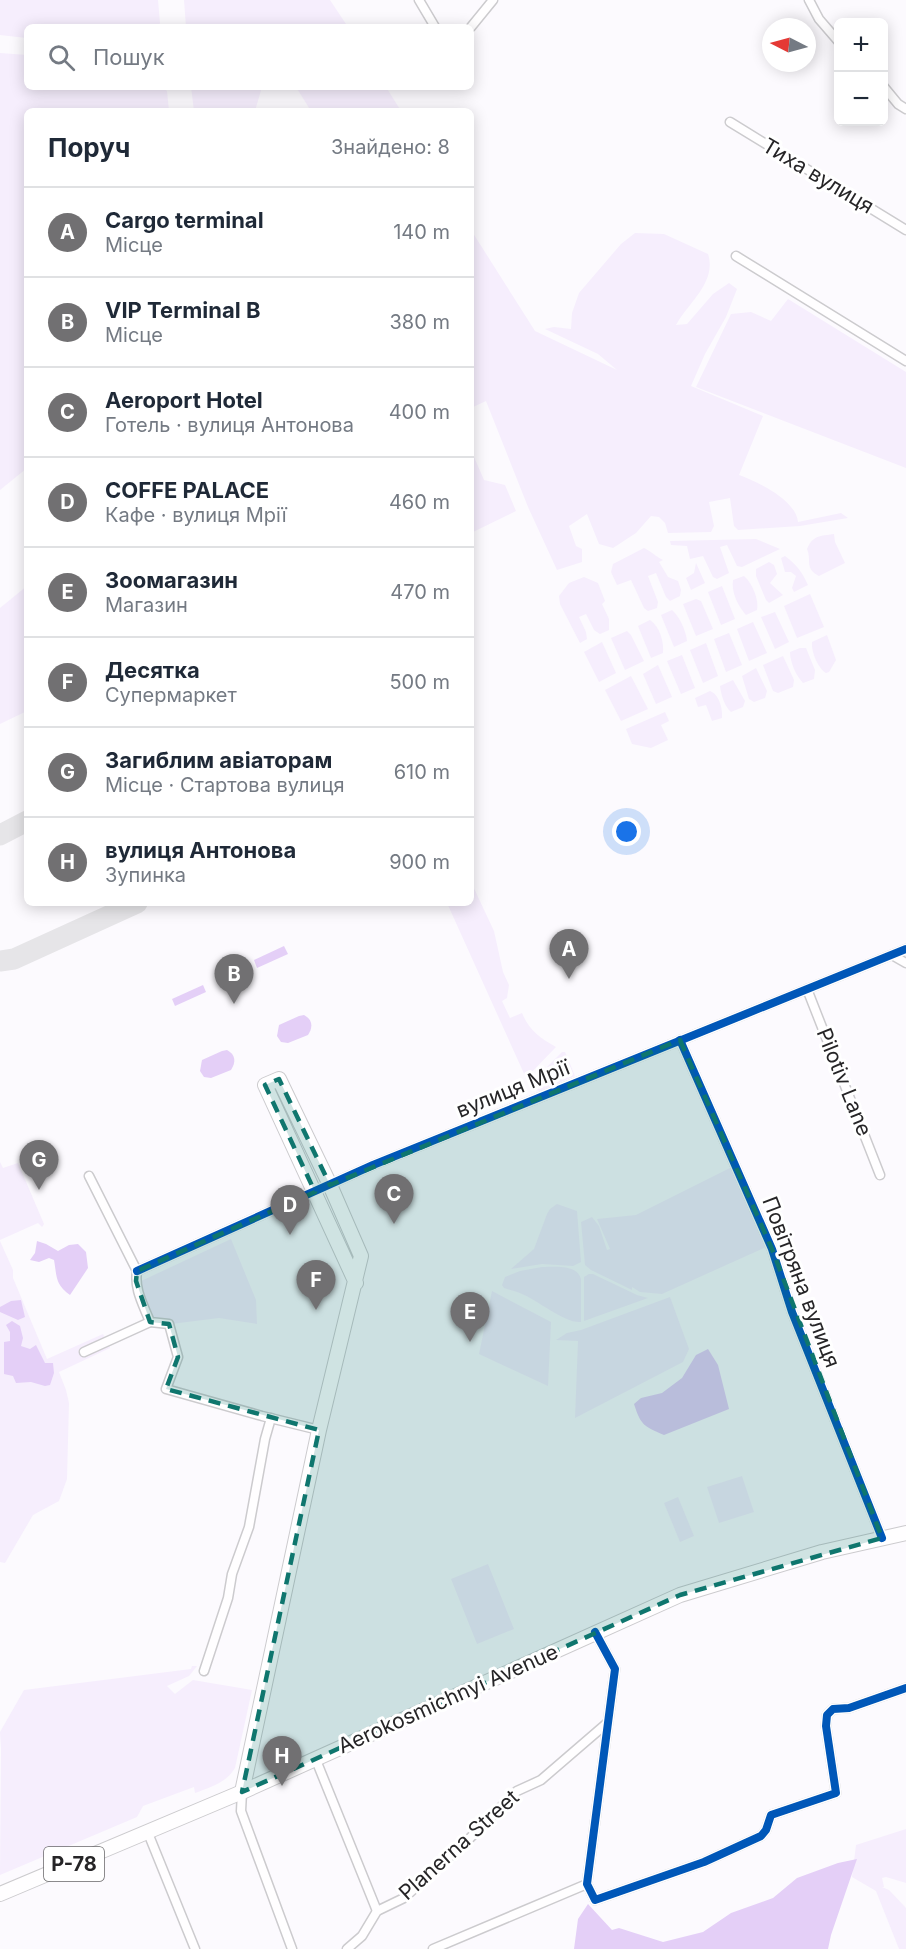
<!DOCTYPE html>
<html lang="uk">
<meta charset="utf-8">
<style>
body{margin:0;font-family:Inter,sans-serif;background:#f6f6f7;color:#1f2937}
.controls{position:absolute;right:18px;top:18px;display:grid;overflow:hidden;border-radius:9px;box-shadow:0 3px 15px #0003}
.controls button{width:54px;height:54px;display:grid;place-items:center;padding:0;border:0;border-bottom:2px solid #e0e1e3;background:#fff;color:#1f2937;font:30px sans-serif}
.compass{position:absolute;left:762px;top:18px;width:54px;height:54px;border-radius:50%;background:#fff;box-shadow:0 3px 15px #0003;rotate:276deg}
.you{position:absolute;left:627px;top:832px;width:21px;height:21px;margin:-15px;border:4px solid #fff;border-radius:50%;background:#1a73e8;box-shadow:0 0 0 9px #1a73e833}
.badge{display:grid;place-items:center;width:39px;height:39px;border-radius:50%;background:#717072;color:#fff;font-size:20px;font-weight:700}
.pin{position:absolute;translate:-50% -50px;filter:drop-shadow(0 2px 3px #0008)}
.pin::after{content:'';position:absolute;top:32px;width:21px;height:18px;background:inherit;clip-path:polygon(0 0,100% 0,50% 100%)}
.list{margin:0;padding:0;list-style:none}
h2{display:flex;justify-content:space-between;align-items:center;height:78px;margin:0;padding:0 24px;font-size:26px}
h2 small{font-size:20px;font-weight:400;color:#747a83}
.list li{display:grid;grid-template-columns:39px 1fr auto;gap:18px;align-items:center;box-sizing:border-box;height:90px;padding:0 24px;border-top:2px solid #e0e1e3}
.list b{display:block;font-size:22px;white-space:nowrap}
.list p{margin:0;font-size:20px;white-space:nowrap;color:#747a83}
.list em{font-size:20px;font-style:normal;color:#747a83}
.icon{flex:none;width:33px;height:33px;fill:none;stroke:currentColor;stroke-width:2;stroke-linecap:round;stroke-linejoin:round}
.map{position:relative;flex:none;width:906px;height:1949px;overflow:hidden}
.search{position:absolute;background:#fff;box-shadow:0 3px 15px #0003;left:24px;top:24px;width:450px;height:66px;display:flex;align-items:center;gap:15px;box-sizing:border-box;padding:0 21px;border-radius:9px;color:#747a83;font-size:22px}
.panel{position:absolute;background:#fff;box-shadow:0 3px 15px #0003;left:24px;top:108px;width:450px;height:798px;border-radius:9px}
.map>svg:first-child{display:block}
.green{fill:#f6eefd}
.forest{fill:#e4cff7}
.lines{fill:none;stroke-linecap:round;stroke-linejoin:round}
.taxiway{stroke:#e6e5e8;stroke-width:21}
.minor-casing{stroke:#cccbce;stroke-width:11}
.primary-casing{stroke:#cccbce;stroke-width:16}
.trunk-casing{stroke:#cccbce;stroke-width:16}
.minor{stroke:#fffeff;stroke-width:8}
.primary{stroke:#fffeff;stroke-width:14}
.trunk{stroke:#fffeff;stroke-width:14}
.cycleway-casing{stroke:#fff;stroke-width:11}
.cycleway{stroke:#0057b8;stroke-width:8}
.marked{fill:#0f766e;fill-opacity:0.2;stroke:#0f766e;stroke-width:4.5;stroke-dasharray:12 8;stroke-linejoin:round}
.labels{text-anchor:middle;stroke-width:6;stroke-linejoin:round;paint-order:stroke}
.shield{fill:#fff;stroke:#676668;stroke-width:1.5}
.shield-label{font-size:20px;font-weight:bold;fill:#262527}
.street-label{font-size:21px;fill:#262527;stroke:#fff}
</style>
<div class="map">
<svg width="906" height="1949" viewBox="0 0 906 1949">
<rect width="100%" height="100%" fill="#fcfafe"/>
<g class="green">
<path d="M 0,0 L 158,0 L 160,23 L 158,27 L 27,27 L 27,38 L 0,35 Z"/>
<path d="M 184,0 L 330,0 L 348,27 L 186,27 Z"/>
<path d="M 0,53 L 27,55 L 27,87 L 162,87 L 167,91 L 169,111 L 27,111 L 27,468 L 0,490 Z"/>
<path d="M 191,87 L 262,87 L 255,111 L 194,111 Z"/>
<path d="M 296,87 L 386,87 L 401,111 L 311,111 Z"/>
<path d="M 471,230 L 535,331 L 617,370 L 598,354 L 545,329 L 554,327 L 571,329 L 572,313 L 579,293 L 621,244 L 635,233 L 664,234 L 708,254 C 717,282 689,302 676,325 L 687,324 L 713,294 L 729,283 L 737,289 L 726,317 L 705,354 L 691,386 L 763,416 L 739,475 C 758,482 796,500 798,522 L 841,513 L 848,518 L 800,526 L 738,530 L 734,526 L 730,498 L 709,502 L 714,526 L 711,532 L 668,533 L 665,523 L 659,517 L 651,516 L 636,533 L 613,548 L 599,544 L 587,514 L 569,526 L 576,546 L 582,549 L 582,562 L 557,570 L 528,507 L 486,401 L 471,408 Z"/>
<path d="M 788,299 L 906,372 L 906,468 L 696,387 L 731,314 L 751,312 L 771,321 Z"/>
<path d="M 471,450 L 484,480 L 505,485 L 516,511 L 471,533 Z"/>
<path d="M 834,534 L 835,542 L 845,563 L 819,576 C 804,568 812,560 807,549 C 813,535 820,536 834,534 Z"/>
<path d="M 756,539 L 780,549 L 742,567 L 737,566 L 727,545 L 720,547 L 729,573 L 717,579 L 713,577 L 703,556 L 690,559 L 687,546 L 671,545 L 670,541 Z"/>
<path d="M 644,548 C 652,552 655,556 663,560 L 659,562 L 668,577 L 678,581 L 681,590 L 680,596 L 670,601 L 666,597 L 656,573 L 648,576 L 658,602 L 657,608 L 648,611 L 644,608 L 631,580 L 617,585 L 611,572 L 613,564 Z"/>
<path d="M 785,556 C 797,565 802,572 808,585 L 794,592 L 792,588 L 796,576 L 791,572 L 785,572 L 781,558 Z"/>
<path d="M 769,562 L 774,565 L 777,574 L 770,583 L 783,595 L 769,603 L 766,600 L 756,576 L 756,569 Z"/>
<path d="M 696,563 L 705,583 L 691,590 L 686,578 L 694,573 Z"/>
<path d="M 744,576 C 752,583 759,599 757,610 L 746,615 C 738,606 731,592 733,580 Z"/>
<path d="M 584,577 L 598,583 L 605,601 L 602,604 L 609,619 L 609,630 L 600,634 L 594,630 L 586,614 L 579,617 L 586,632 L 587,639 L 580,643 L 560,604 L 559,596 L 569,583 Z"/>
<path d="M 27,586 L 27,711 L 0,724 L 0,608 Z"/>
<path d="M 722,586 L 735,619 L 721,625 L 708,592 Z"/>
<path d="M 810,594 L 824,627 L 797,638 L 784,606 Z"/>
<path d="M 696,599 L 701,601 L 713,629 L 696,636 L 683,604 Z"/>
<path d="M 672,610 C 680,617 686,631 687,641 L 674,647 L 661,615 Z"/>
<path d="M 775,612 L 789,642 L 775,649 L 761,617 Z"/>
<path d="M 650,620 C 660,627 664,642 663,653 L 651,658 L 638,626 Z"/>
<path d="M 753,622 L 767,653 L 749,661 L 737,629 Z"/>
<path d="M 627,631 L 631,635 L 644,661 L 625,670 L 611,638 Z"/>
<path d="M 729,633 L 742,665 L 726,672 L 714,639 Z"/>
<path d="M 827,635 L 836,660 L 829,672 L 826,673 C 818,668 811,652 812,642 Z"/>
<path d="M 602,642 L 616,673 L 599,682 L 584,652 Z"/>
<path d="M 706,643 L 718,676 L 703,683 L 690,650 Z"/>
<path d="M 800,648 L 806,648 L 815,670 L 814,679 L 803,683 C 796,676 790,662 790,652 Z"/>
<path d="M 682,655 L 695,688 L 681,694 L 667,661 Z"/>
<path d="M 783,656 L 794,680 L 793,687 L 778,693 L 773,691 L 763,665 Z"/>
<path d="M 658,665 L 672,697 L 656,704 L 643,674 Z"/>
<path d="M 756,668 L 767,691 L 765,698 L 754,702 L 749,699 L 742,676 Z"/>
<path d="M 631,676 L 648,709 L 621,721 L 605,690 Z"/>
<path d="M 733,680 L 745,701 L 743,707 L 731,712 C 724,706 721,694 720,686 Z"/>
<path d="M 710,691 C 719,694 723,709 722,718 L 712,721 L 706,705 L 698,707 L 695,698 Z"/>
<path d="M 665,712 L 669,721 L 661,725 L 668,740 L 651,748 L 632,744 L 626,729 Z"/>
<path d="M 471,882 L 494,931 L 503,972 L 509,985 L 507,998 L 502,1001 L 510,1018 L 522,1013 C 529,1030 540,1038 556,1047 L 526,1078 L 447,903 L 471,903 Z"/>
<path d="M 562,1052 L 565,1052 L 575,1076 L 540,1091 L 536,1090 L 531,1083 Z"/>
<path d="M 0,1162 L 3,1168 L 18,1163 L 44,1224 L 42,1227 L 38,1223 L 0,1240 Z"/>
<path d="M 732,1167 L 766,1247 L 662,1294 L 640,1292 L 632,1287 L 632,1290 L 591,1270 L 585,1265 L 581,1222 L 592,1217 L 599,1226 L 607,1250 L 610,1249 L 597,1219 L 636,1215 Z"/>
<path d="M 557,1204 L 577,1211 L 581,1262 L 573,1266 L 542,1264 L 511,1269 L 534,1249 L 547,1214 L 550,1209 Z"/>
<path d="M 231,1239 L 256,1300 L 257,1324 L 219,1318 L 171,1324 L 169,1319 L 152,1319 L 139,1282 Z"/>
<path d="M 0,1241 L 13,1270 L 13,1278 L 47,1359 L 103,1334 L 110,1348 L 59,1372 L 66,1390 L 69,1403 L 67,1479 L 59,1501 L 33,1515 L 5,1563 L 0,1562 Z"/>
<path d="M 542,1267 C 555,1267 577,1264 581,1279 L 581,1322 C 566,1324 537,1300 522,1294 C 516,1291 509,1290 504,1288 L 502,1285 L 505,1277 L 520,1271 Z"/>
<path d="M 589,1274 L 593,1274 L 637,1295 L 648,1298 L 584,1321 L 584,1277 Z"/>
<path d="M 492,1291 L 551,1322 L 548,1386 L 479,1354 Z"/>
<path d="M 670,1297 L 689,1349 L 683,1362 L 575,1418 L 578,1341 L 556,1340 L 567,1333 L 581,1330 Z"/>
<path d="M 742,1476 L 754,1512 L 719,1523 L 707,1487 Z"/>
<path d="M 678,1497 L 694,1536 L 680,1542 L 664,1503 Z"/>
<path d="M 488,1564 L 514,1629 L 477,1644 L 451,1579 Z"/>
<path d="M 192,1666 L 197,1666 L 189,1676 L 167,1686 L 175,1694 L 193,1680 L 252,1690 L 235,1768 C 226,1783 211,1787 195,1793 L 194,1787 L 143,1806 L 137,1817 L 0,1875 L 1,1749 L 0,1732 L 24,1690 L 191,1669 Z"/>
<path d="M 906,1829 L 906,1883 L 886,1877 L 882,1878 L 884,1887 L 882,1887 L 889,1890 L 906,1908 L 906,1949 L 899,1949 L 876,1891 L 852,1877 L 856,1845 Z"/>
</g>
<g class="forest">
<path d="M 284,946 L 288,954 L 257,968 L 254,960 Z"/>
<path d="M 203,985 L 206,992 L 175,1006 L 172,999 Z"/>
<path d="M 304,1015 C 313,1020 313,1027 308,1035 L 288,1043 L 281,1042 L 277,1036 L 279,1025 L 299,1016 Z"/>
<path d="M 227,1050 C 236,1055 236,1062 231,1070 L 211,1078 L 204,1077 L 200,1071 L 202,1060 L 222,1051 Z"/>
<path d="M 37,1241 L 46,1244 L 58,1251 L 69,1245 L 78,1244 L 86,1252 L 88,1268 L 70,1295 C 55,1284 57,1277 54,1260 L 49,1258 L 39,1262 L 30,1260 L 35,1253 Z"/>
<path d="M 21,1300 L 25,1317 L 18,1320 L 0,1312 L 0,1307 L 11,1301 Z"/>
<path d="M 12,1321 L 20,1326 L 23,1338 L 21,1346 L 30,1349 L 36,1345 L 45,1363 L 53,1363 L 54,1373 L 50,1385 L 45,1386 L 31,1382 L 16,1383 L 13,1376 L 4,1374 L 4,1342 L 10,1341 L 10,1332 L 6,1325 Z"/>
<path d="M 708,1349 L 718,1365 L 729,1409 L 664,1435 C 644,1426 641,1426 634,1404 L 641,1398 L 662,1393 L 682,1378 L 696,1355 Z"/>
<path d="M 857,1859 L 831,1935 L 828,1949 L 574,1949 L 578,1919 L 588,1904 L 612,1930 L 619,1928 L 663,1942 L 703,1932 L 731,1913 L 773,1898 L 797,1878 L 838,1863 Z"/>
</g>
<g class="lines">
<g class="taxiway">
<path d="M 0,835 L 27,821"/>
<path d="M 0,961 L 14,959 L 137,903"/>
</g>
<defs>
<g id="minor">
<path d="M 419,0 L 435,27"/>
<path d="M 809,0 L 819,19 L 838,41"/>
<path d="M 471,27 L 493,0"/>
<path d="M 884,87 L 898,104 L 906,109"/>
<path d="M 730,122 L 906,230"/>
<path d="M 736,256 L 906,361"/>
<path d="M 892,955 L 906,963"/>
<path d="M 807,989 L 880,1175"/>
<path d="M 680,1040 L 772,1249 L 792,1312 L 882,1538"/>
<path d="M 89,1176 L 137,1271 C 134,1289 143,1304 150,1322 L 169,1324 L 178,1357 L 166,1389 L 262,1416 L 319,1430"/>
<path d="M 137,1271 L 373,1165 L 906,949"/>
<path d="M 84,1352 L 150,1322"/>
<path d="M 595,1632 L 615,1669 L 587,1884 L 595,1900 L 704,1862 L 761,1836 L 766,1830 L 771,1815 L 836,1793 L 826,1726 L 827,1715 L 833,1709 L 849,1708 L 906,1688"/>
<path d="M 204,1671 L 228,1598 L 232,1574 L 249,1527 L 265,1439 L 271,1418"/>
<path d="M 316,1760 L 377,1911"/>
<path d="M 242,1792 L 241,1811 L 292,1949"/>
<path d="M 148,1833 L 195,1949"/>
<path d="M 347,1949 L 362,1936 L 377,1911 L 404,1898 L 470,1838 L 517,1791 L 541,1780 L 606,1724"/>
<path d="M 433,1949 L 587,1884"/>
</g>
<path id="primary" d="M 242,1792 L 319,1430 L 361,1256 L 330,1185 L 279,1079 L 265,1085 L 356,1283"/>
<path id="trunk" d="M 0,1894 L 242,1792 L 680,1595 L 822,1552 L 906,1533"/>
</defs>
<use href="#minor" class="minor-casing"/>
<use href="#primary" class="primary-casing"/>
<use href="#trunk" class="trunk-casing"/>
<use href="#minor" class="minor"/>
<use href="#primary" class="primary"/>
<use href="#trunk" class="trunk"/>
<defs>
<g id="cycleway">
<path d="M 680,1040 L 772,1249 L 792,1312 L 882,1538"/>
<path d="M 137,1271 L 373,1165 L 906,949"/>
<path d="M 595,1632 L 615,1669 L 587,1884 L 595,1900 L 704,1862 L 761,1836 L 766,1830 L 771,1815 L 836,1793 L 826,1726 L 827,1715 L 833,1709 L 849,1708 L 906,1688"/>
</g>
</defs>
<use href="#cycleway" class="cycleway-casing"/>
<use href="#cycleway" class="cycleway"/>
</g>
<path class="marked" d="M 680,1040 L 772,1249 L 882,1538 L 680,1595 L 242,1792 L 319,1430 L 166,1389 L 178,1357 L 169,1324 L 150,1322 L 136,1281 L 137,1271 L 315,1192 L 265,1085 L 279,1079 L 330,1185 Z"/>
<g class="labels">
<rect class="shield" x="44" y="1847" width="60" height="34" rx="4.5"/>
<g class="shield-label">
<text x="74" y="1871">Р-78</text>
</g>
<g class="street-label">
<text transform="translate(818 176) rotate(31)" y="7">Тиха вулиця</text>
<text transform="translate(844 1082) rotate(68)" y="7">Pilotiv Lane</text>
<text transform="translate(513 1089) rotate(-22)" y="7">вулиця Мрії</text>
<text transform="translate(801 1282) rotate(69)" y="7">Повітряна вулиця</text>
<text transform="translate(448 1699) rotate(-24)" y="7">Aerokosmichnyi Avenue</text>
<text transform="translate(459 1845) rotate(-42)" y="7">Planerna Street</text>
</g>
</g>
</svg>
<div class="controls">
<button>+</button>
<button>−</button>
</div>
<svg class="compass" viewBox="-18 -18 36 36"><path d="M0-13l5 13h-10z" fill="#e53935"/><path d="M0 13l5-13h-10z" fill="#747a83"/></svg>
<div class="you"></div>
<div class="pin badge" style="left:569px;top:979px">A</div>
<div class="pin badge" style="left:234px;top:1004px">B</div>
<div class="pin badge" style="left:394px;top:1224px">C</div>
<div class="pin badge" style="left:290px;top:1235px">D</div>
<div class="pin badge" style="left:470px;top:1342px">E</div>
<div class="pin badge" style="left:316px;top:1310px">F</div>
<div class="pin badge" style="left:39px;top:1190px">G</div>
<div class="pin badge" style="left:282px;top:1786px">H</div>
<div class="search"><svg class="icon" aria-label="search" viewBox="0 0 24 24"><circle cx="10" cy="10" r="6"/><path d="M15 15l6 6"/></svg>Пошук</div>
<section class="panel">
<h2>Поруч<small>Знайдено: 8</small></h2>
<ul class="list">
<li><span class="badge">A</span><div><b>Cargo terminal</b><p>Місце</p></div><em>140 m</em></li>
<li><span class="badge">B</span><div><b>VIP Terminal B</b><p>Місце</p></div><em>380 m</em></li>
<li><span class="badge">C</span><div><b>Aeroport Hotel</b><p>Готель · вулиця Антонова</p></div><em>400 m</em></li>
<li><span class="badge">D</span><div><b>COFFE PALACE</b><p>Кафе · вулиця Мрії</p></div><em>460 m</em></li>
<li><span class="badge">E</span><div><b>Зоомагазин</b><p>Магазин</p></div><em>470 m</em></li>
<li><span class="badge">F</span><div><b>Десятка</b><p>Супермаркет</p></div><em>500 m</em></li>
<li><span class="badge">G</span><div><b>Загиблим авіаторам</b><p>Місце · Стартова вулиця</p></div><em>610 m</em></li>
<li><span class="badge">H</span><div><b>вулиця Антонова</b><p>Зупинка</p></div><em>900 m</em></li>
</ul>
</section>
</div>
